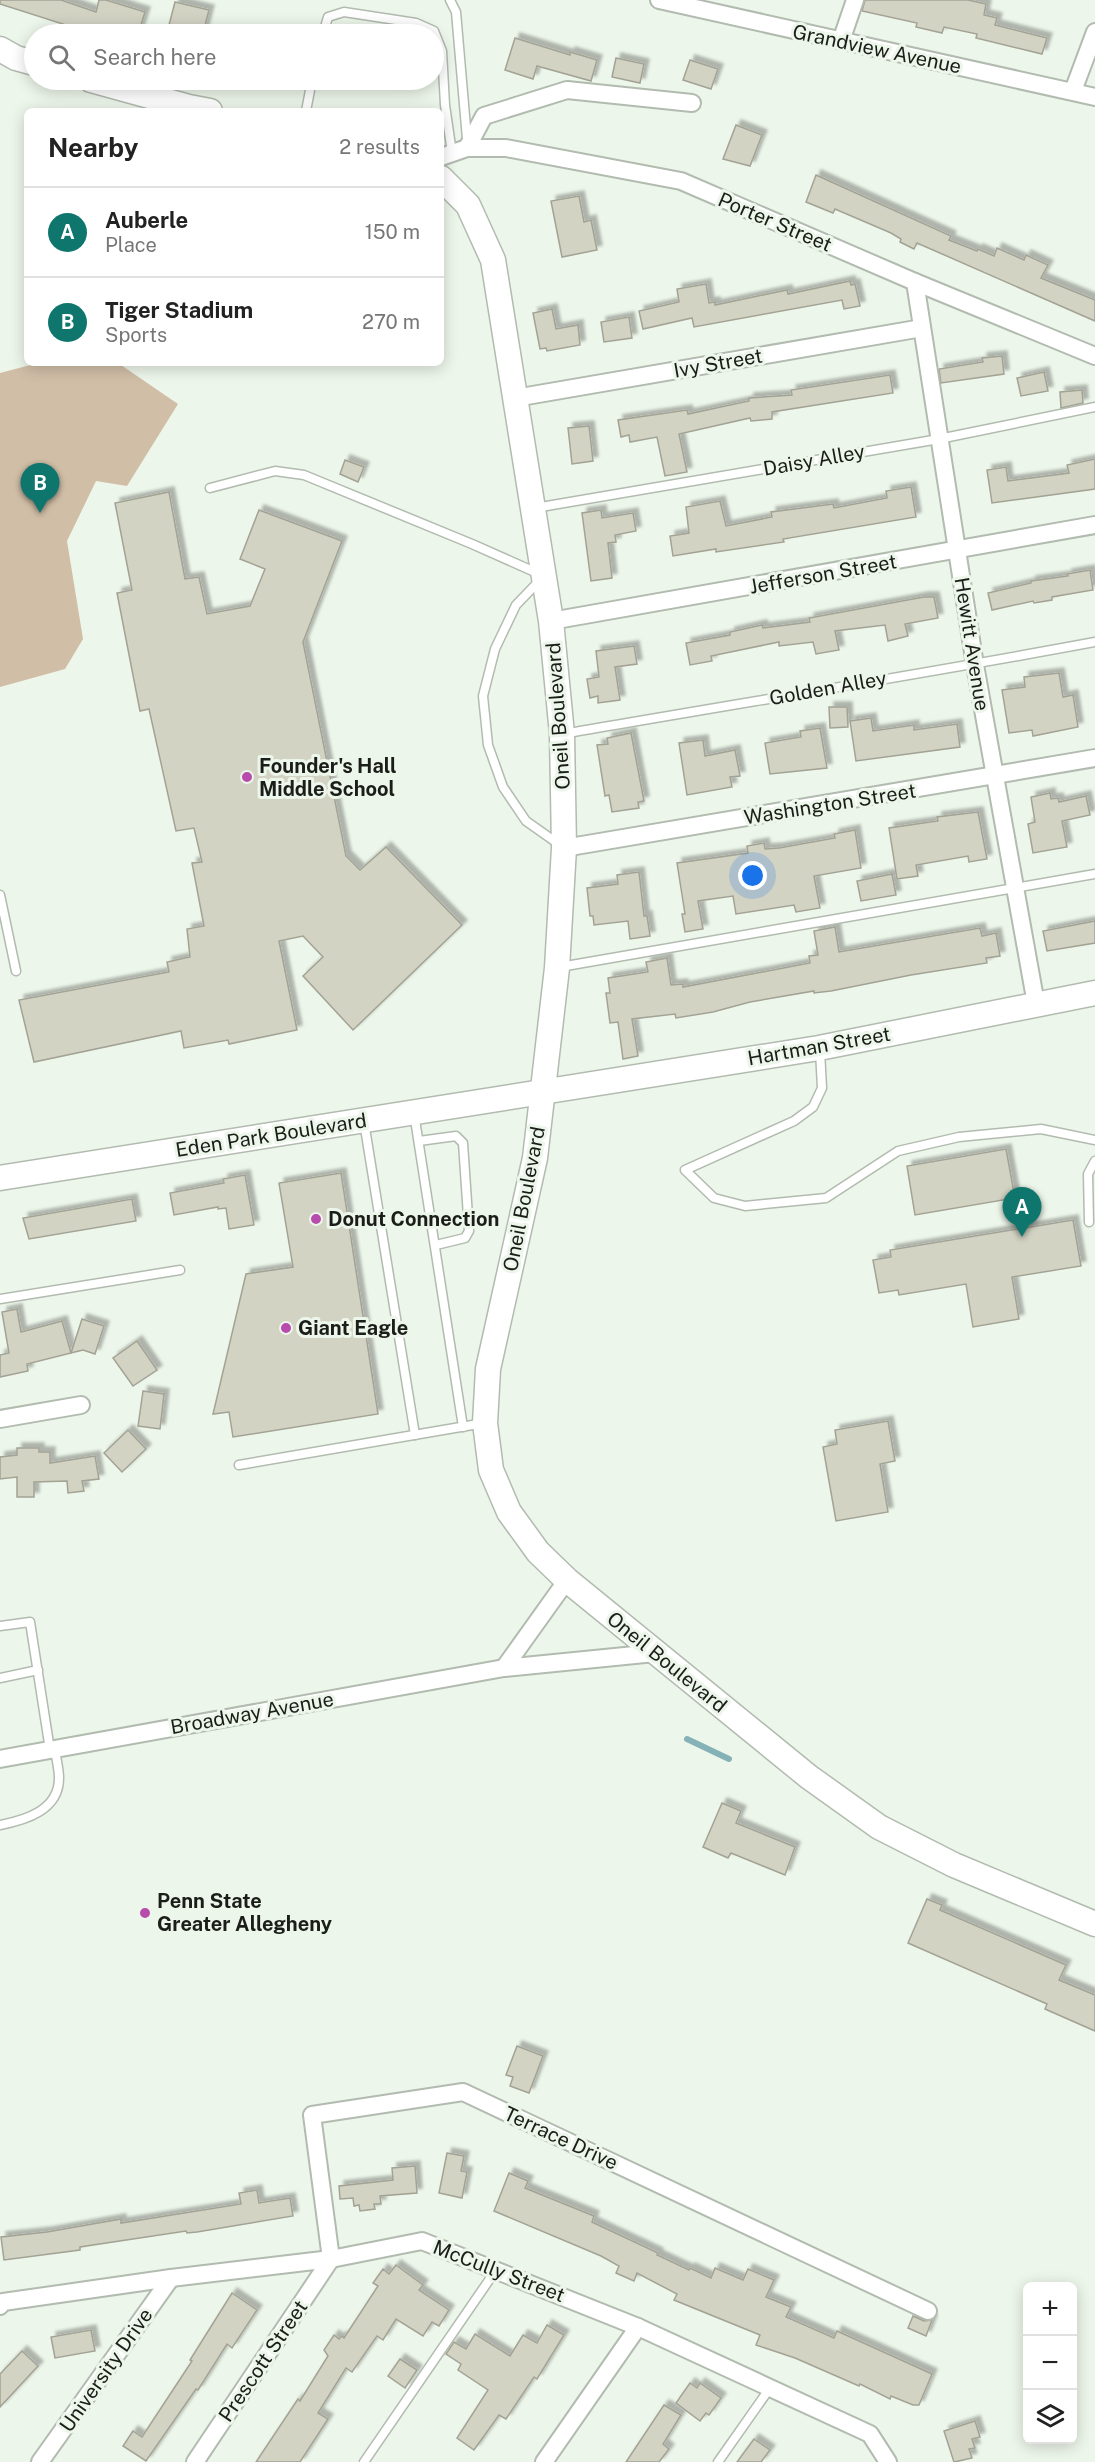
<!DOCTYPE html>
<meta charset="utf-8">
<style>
body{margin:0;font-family:"Public Sans",sans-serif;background:#f2f2f2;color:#222}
.controls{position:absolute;right:18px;bottom:18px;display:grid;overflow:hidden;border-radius:9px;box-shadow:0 3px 15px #0003}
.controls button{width:54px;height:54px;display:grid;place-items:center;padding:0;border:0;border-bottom:2px solid #e0e0e0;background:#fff;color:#222;font:30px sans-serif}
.you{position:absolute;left:753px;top:876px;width:21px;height:21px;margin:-15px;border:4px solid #fff;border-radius:50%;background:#1a73e8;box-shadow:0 0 0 9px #1a73e833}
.badge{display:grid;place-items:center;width:39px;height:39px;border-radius:50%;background:#0f766e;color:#fff;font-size:20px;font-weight:700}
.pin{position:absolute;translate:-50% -50px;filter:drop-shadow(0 2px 3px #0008)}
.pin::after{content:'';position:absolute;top:32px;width:21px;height:18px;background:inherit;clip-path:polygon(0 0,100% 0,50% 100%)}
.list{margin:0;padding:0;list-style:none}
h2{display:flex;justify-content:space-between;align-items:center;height:78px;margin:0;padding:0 24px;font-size:26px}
h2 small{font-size:20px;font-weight:400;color:#767676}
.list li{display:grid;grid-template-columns:39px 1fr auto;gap:18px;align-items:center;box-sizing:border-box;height:90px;padding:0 24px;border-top:2px solid #e0e0e0}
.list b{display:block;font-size:22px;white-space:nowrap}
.list p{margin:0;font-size:20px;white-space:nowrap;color:#767676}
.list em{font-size:20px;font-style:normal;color:#767676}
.icon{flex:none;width:33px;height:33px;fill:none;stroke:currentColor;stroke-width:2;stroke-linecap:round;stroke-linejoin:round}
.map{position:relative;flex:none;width:1095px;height:2462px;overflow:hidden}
.search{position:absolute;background:#fff;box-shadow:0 3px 15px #0003;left:24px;top:24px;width:420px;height:66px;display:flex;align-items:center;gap:15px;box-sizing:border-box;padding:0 21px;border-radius:33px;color:#767676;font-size:22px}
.panel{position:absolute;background:#fff;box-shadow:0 3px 15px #0003;left:24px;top:108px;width:420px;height:258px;border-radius:9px}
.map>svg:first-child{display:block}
.green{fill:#d1bea7}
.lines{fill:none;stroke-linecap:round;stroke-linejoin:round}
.stream{stroke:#85b2b7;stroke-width:6}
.building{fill:#d3d3c4;stroke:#a3a395;stroke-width:1.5;filter:url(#shadow)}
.lane-casing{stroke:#b2bbaf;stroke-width:11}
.street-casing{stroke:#b2bbaf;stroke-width:20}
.secondary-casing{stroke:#b2bbaf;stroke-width:27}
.lane{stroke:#fff;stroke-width:8}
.street{stroke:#fff;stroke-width:16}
.secondary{stroke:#fff;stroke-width:24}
.poi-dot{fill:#b74cac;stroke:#edf6ea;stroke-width:2}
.labels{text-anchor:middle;stroke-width:6;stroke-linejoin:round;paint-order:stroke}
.street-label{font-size:20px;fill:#1a1d18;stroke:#edf6ea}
.poi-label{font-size:20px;font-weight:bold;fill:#1a1d18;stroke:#edf6ea;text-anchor:start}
</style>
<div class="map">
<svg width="1095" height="2462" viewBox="0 0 1095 2462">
<defs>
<filter id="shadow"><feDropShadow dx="5" dy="-5" stdDeviation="1.5" flood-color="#0004"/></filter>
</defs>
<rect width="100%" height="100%" fill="#edf6ea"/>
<path class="green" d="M 38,363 L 118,363 L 178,404 L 127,486 L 96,481 L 67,541 L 83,639 L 65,669 L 0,687 L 0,373 Z"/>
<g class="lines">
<path class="stream" d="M 687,1739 L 729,1759"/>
</g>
<g class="building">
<path d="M 0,0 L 61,0 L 96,12 L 99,0 L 106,0 L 145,12 L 138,34 L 94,34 L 0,4 Z"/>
<path d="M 865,0 L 968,0 L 986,4 L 984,15 L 997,18 L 995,25 L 1047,38 L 1042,54 L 976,38 L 977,34 L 944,27 L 942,33 L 916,27 L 917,23 L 862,11 Z"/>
<path d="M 175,2 L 209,10 L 203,33 L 169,25 Z"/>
<path d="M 515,38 L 570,55 L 570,52 L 597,60 L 591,81 L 537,66 L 533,79 L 505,70 Z"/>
<path d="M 616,58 L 644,64 L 640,83 L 612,77 Z"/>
<path d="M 690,60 L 718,69 L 711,89 L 683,80 Z"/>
<path d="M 736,125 L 762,135 L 750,166 L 723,159 Z"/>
<path d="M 816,175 L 951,236 L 949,240 L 977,251 L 978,249 L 994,256 L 997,248 L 1024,260 L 1026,255 L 1048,265 L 1041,278 L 1095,300 L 1095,321 L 917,243 L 914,249 L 900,242 L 901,239 L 891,233 L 835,209 L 833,213 L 806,202 Z"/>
<path d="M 579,196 L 584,222 L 591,220 L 597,250 L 562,257 L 551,201 Z"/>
<path d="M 850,281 L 851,285 L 855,284 L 860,306 L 844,309 L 842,300 L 694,327 L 692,318 L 643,329 L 639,311 L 679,302 L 677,289 L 706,284 L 709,303 L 715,302 L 715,305 L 787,290 L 788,294 Z"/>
<path d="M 552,309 L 556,329 L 578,325 L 580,345 L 547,351 L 546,348 L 540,349 L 533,313 Z"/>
<path d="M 629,317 L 632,338 L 604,342 L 601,322 Z"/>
<path d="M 1002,356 L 1004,374 L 941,383 L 939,369 L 983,362 L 982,358 Z"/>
<path d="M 1044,372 L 1048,391 L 1021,396 L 1017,378 Z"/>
<path d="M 890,375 L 893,393 L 772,412 L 772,419 L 751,421 L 750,418 L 679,434 L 687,472 L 665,476 L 657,437 L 630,442 L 629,435 L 621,437 L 618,420 L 687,410 L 688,414 L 749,401 L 749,398 L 792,395 L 791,390 Z"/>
<path d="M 1082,390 L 1083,403 L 1061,408 L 1060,392 Z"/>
<path d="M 589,426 L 593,461 L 572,464 L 568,428 Z"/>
<path d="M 1095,459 L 1095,489 L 992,503 L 987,470 L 1006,467 L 1008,481 L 1069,473 L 1067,465 Z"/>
<path d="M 345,460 L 364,467 L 358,482 L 340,474 Z"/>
<path d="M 911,487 L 916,517 L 783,539 L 784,542 L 716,552 L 716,549 L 673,556 L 670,536 L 689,533 L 686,507 L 720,501 L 726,526 L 772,517 L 771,512 L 833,504 L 834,508 L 887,498 L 886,491 Z"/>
<path d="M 169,492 L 185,579 L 199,577 L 207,614 L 250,606 L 265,569 L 240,559 L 259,510 L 342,541 L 303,642 L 346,856 L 360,870 L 386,847 L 462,925 L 353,1030 L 303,976 L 323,957 L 303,936 L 279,941 L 297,1030 L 229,1044 L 228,1040 L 184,1048 L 181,1031 L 34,1062 L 19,1000 L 169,972 L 167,962 L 190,957 L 187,929 L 204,926 L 192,863 L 202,862 L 194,828 L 176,831 L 149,709 L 140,711 L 117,593 L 132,590 L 115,503 Z"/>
<path d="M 601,510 L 602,518 L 633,513 L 636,531 L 615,535 L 616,542 L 608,543 L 612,578 L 591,581 L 582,513 Z"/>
<path d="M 1090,570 L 1093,590 L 1052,597 L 1052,600 L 1034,603 L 1033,601 L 992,610 L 988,593 L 1031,583 L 1031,581 L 1068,576 L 1067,574 Z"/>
<path d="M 924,597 L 934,597 L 938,618 L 905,624 L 908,636 L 888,641 L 885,625 L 835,631 L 839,650 L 816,654 L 813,642 L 779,646 L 779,642 L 711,656 L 712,661 L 690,665 L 686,643 L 730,635 L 730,632 L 762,625 L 763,628 L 810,622 L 809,618 Z"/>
<path d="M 634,646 L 637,664 L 615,667 L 620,700 L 598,703 L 598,696 L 590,698 L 587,679 L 599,677 L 596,651 Z"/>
<path d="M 1059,673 L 1063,697 L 1073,695 L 1078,727 L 1033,736 L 1032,730 L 1009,733 L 1002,690 L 1025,687 L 1024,677 Z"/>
<path d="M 829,707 L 847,707 L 848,727 L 830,728 Z"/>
<path d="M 871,718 L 873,731 L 914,725 L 914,730 L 957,724 L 960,747 L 856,761 L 850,721 Z"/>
<path d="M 820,728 L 827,768 L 770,774 L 765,743 L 801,737 L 800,731 Z"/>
<path d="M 631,733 L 644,801 L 638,802 L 639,808 L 612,812 L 609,795 L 605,796 L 597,745 L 608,744 L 607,738 Z"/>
<path d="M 703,740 L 705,756 L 735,750 L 740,776 L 730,777 L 732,787 L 687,795 L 679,743 Z"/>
<path d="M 1050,793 L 1051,799 L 1058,798 L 1059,802 L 1086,796 L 1090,815 L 1062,821 L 1067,847 L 1033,853 L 1028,824 L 1035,822 L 1031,797 Z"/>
<path d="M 978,812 L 987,859 L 969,862 L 968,856 L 916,865 L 918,876 L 897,879 L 889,828 L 938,821 L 937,817 Z"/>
<path d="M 855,830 L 861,868 L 814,876 L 820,908 L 796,912 L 794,905 L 736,914 L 733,896 L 698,901 L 703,929 L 685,932 L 682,914 L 685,914 L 677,863 L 748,853 L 747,846 L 764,843 L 765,849 L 779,848 L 835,838 L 834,834 Z"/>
<path d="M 639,872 L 644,916 L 647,916 L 650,936 L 630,939 L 628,921 L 594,925 L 593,916 L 590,916 L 587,888 L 618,884 L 617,875 Z"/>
<path d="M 892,874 L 896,895 L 861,901 L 857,881 Z"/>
<path d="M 1095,921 L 1095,943 L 1047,951 L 1043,931 Z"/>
<path d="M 835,927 L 839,952 L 980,928 L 982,936 L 996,933 L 1000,956 L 986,958 L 987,963 L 911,975 L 831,991 L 814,993 L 814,991 L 750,1002 L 713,1012 L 676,1018 L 675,1014 L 632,1019 L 638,1056 L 623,1059 L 618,1022 L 610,1023 L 606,993 L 610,993 L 608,978 L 648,972 L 646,962 L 667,958 L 671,985 L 683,984 L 683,987 L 810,963 L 809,956 L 818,955 L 814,931 Z"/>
<path d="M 1006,1149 L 1015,1198 L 915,1215 L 907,1166 Z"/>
<path d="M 341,1173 L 378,1414 L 233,1437 L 229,1412 L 213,1414 L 246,1274 L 293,1267 L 279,1183 Z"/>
<path d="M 245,1175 L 254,1225 L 229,1229 L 226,1208 L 218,1209 L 218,1207 L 174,1215 L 170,1193 L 224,1183 L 223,1179 Z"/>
<path d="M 132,1199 L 136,1221 L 29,1239 L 23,1218 Z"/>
<path d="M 1073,1220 L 1081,1266 L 1012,1277 L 1019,1319 L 973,1327 L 966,1284 L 899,1295 L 898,1290 L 879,1293 L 873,1260 L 891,1257 L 890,1250 Z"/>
<path d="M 17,1309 L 21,1332 L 62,1321 L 71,1353 L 27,1364 L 28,1371 L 0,1377 L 0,1355 L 9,1353 L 2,1312 Z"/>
<path d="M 82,1319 L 104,1326 L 95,1354 L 83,1350 L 71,1353 Z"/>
<path d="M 137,1341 L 157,1370 L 133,1386 L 113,1358 Z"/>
<path d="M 143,1391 L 164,1394 L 160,1429 L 138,1426 Z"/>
<path d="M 888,1421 L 895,1461 L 880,1464 L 888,1512 L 836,1521 L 823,1447 L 837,1444 L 835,1430 Z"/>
<path d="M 128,1430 L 146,1449 L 122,1472 L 104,1453 Z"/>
<path d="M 17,1448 L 39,1448 L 39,1452 L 50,1452 L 50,1463 L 95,1456 L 99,1479 L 82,1481 L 84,1491 L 68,1493 L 67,1481 L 34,1482 L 34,1497 L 17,1497 L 17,1477 L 0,1479 L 0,1457 L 17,1455 Z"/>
<path d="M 722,1803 L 741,1811 L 736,1823 L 795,1847 L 785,1875 L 731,1853 L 728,1858 L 703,1847 Z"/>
<path d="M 927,1899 L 942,1905 L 940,1910 L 1066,1965 L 1059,1980 L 1095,1995 L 1095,2031 L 1045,2009 L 1047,2004 L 908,1943 Z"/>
<path d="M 517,2046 L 543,2056 L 529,2093 L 510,2086 L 513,2077 L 506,2075 Z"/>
<path d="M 447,2153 L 464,2156 L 461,2171 L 467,2172 L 462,2198 L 439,2193 Z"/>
<path d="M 415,2166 L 417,2193 L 380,2196 L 381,2204 L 374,2204 L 375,2209 L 360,2211 L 359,2205 L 354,2206 L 353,2198 L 340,2199 L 339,2186 L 393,2180 L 392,2168 Z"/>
<path d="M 509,2173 L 528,2181 L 525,2188 L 594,2216 L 592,2222 L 658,2253 L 657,2255 L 689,2270 L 690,2268 L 711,2278 L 715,2268 L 743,2280 L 748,2269 L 774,2280 L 766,2297 L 791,2307 L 786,2317 L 834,2338 L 837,2331 L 932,2374 L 919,2405 L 913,2405 L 891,2396 L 890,2399 L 860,2384 L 859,2386 L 795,2358 L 756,2345 L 760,2335 L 674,2300 L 677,2294 L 637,2273 L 634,2281 L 616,2273 L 619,2266 L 601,2256 L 494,2211 Z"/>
<path d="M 257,2190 L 259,2203 L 290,2198 L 293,2216 L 197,2232 L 187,2233 L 186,2231 L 80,2247 L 80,2250 L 4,2260 L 1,2237 L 47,2232 L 121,2219 L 121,2223 L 241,2204 L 239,2193 Z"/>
<path d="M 396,2265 L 423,2285 L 419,2290 L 449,2310 L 439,2326 L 432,2322 L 423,2336 L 396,2319 L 383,2340 L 377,2336 L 352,2372 L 346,2368 L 318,2413 L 328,2419 L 300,2462 L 256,2462 L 298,2399 L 300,2401 L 328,2356 L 324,2350 L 334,2335 L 339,2339 L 342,2336 L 344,2338 L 378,2286 L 373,2283 L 383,2269 L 389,2274 Z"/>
<path d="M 232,2293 L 257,2310 L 232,2348 L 227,2344 L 198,2390 L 196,2389 L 146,2461 L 123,2446 L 133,2431 L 142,2437 L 192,2361 L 190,2360 Z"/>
<path d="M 913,2316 L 924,2321 L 932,2320 L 926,2336 L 908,2328 Z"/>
<path d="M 547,2325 L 564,2335 L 537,2379 L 534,2377 L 506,2419 L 499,2415 L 474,2450 L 457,2438 L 488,2390 L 458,2370 L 461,2364 L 446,2354 L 454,2342 L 466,2349 L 475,2334 L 510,2356 L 523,2335 L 537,2343 Z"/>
<path d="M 91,2330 L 95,2351 L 55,2358 L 51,2337 Z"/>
<path d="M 22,2351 L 38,2366 L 0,2407 L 0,2374 Z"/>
<path d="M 400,2359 L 417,2370 L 405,2388 L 388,2376 Z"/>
<path d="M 690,2383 L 697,2388 L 700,2383 L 721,2398 L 709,2415 L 706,2413 L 700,2421 L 676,2403 Z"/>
<path d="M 664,2405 L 681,2415 L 663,2444 L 669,2449 L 659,2462 L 626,2462 Z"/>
<path d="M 975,2421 L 980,2437 L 972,2439 L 975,2448 L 969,2449 L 972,2458 L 954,2462 L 944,2431 Z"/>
<path d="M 754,2439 L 770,2450 L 761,2462 L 737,2462 Z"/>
</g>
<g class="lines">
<defs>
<g id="lane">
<path d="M 450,0 L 456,12 L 467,139"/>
<path d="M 323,34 L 328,17 L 344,12 L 416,23 L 434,31 L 442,51 L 445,105 L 452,153"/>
<path d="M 306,111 L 312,80"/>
<path d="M 210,488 L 275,471 L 304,475 L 472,544 L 544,576 L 516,605 L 495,649 L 483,696 L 488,745 L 503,787 L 526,821 L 560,845"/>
<path d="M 535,508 L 939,439 L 1095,407"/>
<path d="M 563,734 C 741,703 918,675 1095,642"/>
<path d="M 0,895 L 16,971"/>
<path d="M 560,967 L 1095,874"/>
<path d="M 820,1051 L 822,1088 L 813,1107 L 794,1121 L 685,1170 L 714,1198 L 745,1206 L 826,1198 L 898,1151 L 959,1137 L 1041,1129 L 1095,1140"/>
<path d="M 414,1113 L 463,1427"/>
<path d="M 364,1122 L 415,1435"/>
<path d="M 419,1141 L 456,1136 L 463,1143 L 469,1231 L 465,1238 L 436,1245"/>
<path d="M 1089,1222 L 1088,1174 L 1095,1161"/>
<path d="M 0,1299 L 180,1270"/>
<path d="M 239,1465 L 484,1423"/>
<path d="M 0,1626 L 30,1622 L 50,1750"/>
<path d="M 0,1678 L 38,1670"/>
<path d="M 0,1825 C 26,1820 59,1810 59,1778 C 59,1769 56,1758 55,1749"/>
<path d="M 364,2462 L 496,2270"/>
<path d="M 718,2462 L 770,2388"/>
</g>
<g id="street">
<path d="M 659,0 L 1095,97"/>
<path d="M 841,41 L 855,0"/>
<path d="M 1073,91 L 1095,32"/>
<path d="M 467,148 L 484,116 L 567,90 L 692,103"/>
<path d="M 441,157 L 467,148 L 506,148 L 681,181 L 915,282 L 1095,356"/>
<path d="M 915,282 L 975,665 L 1036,1004"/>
<path d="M 515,398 L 922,328"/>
<path d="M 551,621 L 1095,525"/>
<path d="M 564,848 L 1095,758"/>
<path d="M 0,1419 L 81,1405"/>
<path d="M 504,1668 L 567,1580"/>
<path d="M 0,1759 L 504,1668 L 655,1653"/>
<path d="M 0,2306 L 3,2302 L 171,2278 L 331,2259 L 422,2241 L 638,2327 L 870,2434 L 888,2462"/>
<path d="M 40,2462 L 171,2278"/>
<path d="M 195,2462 L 331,2259 L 312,2115 L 463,2092 L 928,2311"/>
<path d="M 544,2462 L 638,2327"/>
</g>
<g id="secondary">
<path d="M 0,49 L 16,58 L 34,63"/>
<path d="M 91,80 L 189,107 L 210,111"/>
<path d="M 441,178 L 468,205 L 493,260 L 551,621 L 562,734 L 564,848 L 557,968 L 535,1158 L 488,1369 L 485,1423 L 491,1470 L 509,1512 L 538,1552 L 567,1580 L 809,1777 L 879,1827 L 954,1865 L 1095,1924"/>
<path d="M 0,1178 L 819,1048 L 1095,993"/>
</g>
</defs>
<use href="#lane" class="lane-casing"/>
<use href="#street" class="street-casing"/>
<use href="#secondary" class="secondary-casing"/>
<use href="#lane" class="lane"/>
<use href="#street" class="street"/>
<use href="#secondary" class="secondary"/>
</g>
<g class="poi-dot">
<circle cx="247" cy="777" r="6"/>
<circle cx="316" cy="1219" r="6"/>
<circle cx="286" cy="1328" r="6"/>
<circle cx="145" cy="1913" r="6"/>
</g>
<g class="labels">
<g class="street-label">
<text transform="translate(877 49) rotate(12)" y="7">Grandview Avenue</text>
<text transform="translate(775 222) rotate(23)" y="7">Porter Street</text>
<text transform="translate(718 363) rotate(-10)" y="7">Ivy Street</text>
<text transform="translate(814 460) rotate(-10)" y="7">Daisy Alley</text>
<text transform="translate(823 574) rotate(-10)" y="7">Jefferson Street</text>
<text transform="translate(972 644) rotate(81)" y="7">Hewitt Avenue</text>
<text transform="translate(828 688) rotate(-10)" y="7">Golden Alley</text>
<text transform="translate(558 716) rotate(-94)" y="7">Oneil Boulevard</text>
<text transform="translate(830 804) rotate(-9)" y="7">Washington Street</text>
<text transform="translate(819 1046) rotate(-10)" y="7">Hartman Street</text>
<text transform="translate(271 1135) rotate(-9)" y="7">Eden Park Boulevard</text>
<text transform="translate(524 1199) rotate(-79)" y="7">Oneil Boulevard</text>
<text transform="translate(667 1662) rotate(39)" y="7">Oneil Boulevard</text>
<text transform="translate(252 1713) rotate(-10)" y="7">Broadway Avenue</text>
<text transform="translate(561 2138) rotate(25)" y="7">Terrace Drive</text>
<text transform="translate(499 2271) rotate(21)" y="7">McCully Street</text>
<text transform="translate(263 2361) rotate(-56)" y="7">Prescott Street</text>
<text transform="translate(106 2370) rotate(-55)" y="7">University Drive</text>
</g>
<g class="poi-label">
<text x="259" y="773">Founder's Hall<tspan x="259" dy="23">Middle School</tspan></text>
<text x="328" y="1226">Donut Connection</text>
<text x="298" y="1335">Giant Eagle</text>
<text x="157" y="1908">Penn State<tspan x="157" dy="23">Greater Allegheny</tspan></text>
</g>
</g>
</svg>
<div class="controls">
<button>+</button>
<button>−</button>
<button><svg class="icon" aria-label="layers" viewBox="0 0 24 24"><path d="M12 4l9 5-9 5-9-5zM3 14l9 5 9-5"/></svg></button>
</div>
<div class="you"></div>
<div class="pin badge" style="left:1022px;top:1237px">A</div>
<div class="pin badge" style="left:40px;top:513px">B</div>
<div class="search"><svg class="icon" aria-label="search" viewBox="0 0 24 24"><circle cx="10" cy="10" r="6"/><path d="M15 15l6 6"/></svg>Search here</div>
<section class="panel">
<h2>Nearby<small>2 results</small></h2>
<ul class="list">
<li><span class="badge">A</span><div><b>Auberle</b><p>Place</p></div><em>150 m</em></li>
<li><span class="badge">B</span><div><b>Tiger Stadium</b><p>Sports</p></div><em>270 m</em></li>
</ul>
</section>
</div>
